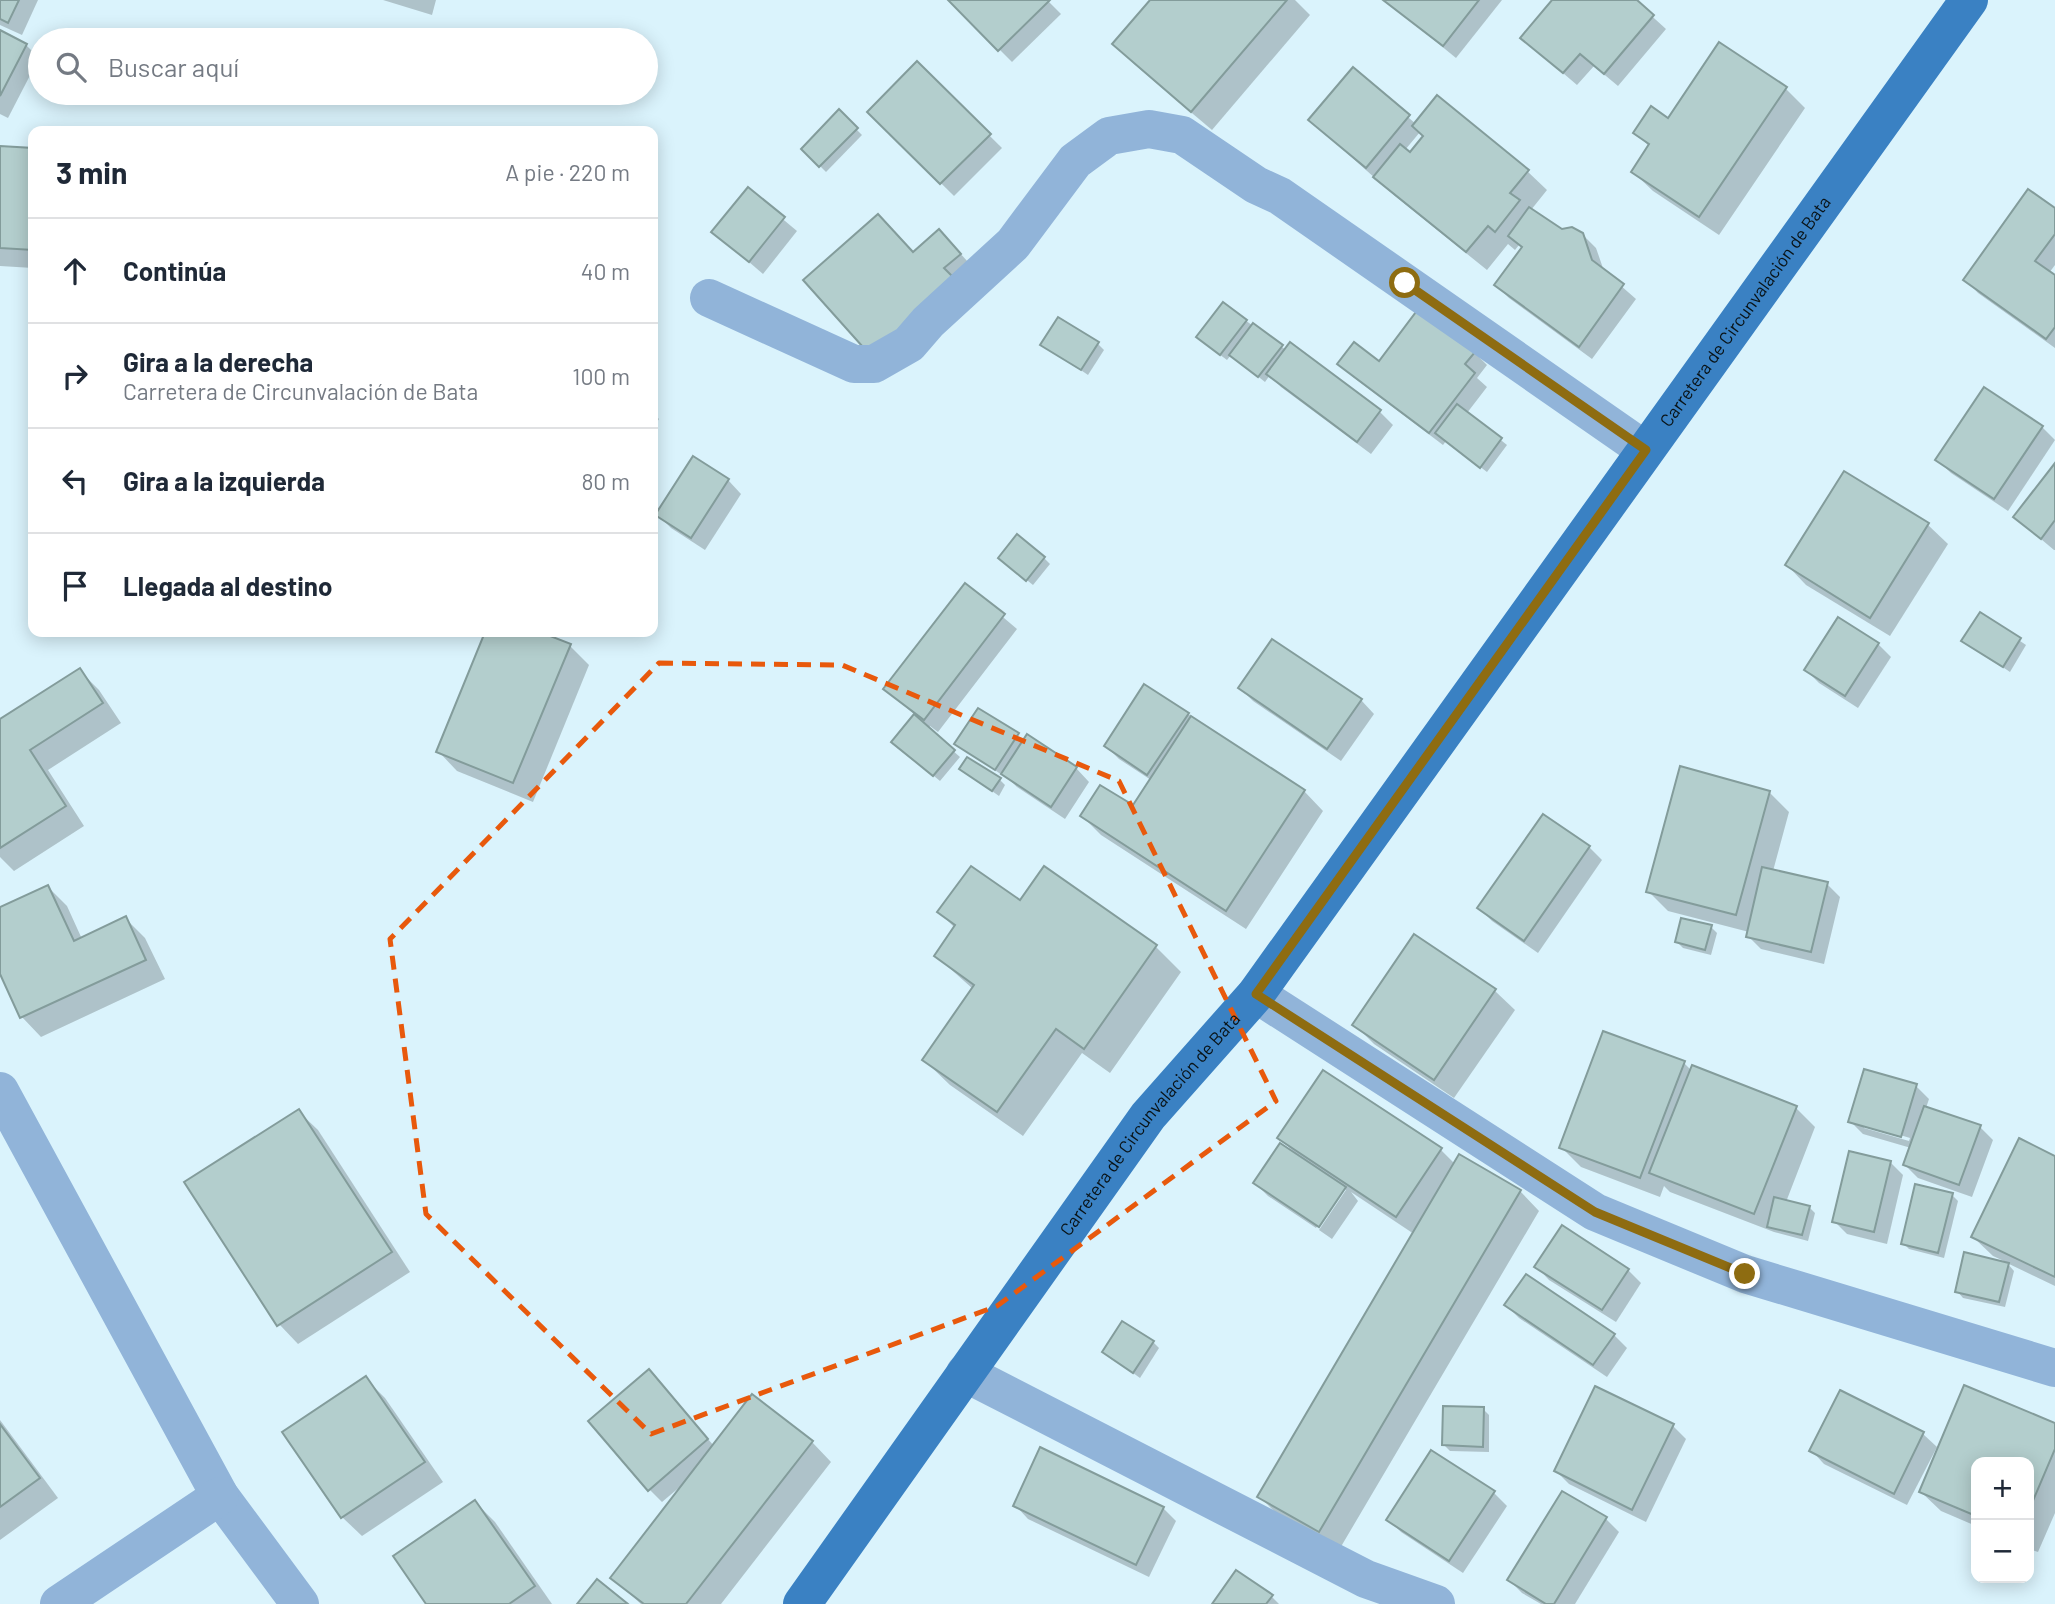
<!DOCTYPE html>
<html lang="es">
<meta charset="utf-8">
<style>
body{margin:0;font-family:Barlow,sans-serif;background:#f6f6f7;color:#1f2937}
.controls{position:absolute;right:21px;bottom:21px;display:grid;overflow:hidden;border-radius:14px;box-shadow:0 4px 18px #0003}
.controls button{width:63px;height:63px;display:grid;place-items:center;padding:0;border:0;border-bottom:2px solid #e0e1e3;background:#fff;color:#1f2937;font:35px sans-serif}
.stop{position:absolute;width:21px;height:21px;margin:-16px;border:5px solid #8e6c11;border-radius:50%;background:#fff}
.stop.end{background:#8e6c11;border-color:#fff;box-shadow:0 2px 7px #0008}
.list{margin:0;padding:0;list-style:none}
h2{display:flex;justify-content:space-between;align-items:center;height:91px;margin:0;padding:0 28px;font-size:30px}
h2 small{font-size:23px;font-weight:400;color:#747a83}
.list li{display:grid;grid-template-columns:46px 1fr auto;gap:21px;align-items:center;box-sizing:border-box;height:105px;padding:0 28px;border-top:2px solid #e0e1e3}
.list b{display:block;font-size:26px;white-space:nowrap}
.list p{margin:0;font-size:23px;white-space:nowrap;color:#747a83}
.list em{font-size:23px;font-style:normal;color:#747a83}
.icon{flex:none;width:38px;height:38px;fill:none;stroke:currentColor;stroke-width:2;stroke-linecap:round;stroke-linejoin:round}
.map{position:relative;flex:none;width:2055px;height:1604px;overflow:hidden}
.search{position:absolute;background:#fff;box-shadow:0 4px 18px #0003;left:28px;top:28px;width:630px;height:77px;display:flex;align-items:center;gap:18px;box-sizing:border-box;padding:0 24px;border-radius:38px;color:#747a83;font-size:26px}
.panel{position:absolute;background:#fff;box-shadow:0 4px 18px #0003;left:28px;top:126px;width:630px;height:511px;border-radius:14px}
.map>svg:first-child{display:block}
.shadow{fill:#0003;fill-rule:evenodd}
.building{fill:#b3cecd;stroke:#839c9b;stroke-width:2}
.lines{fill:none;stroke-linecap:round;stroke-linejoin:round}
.street{stroke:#91b4d9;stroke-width:38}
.primary{stroke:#3a81c3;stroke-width:38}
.route{stroke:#8e6c11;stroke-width:9}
.marked{fill:none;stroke:#e8590c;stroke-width:5;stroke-dasharray:14 9;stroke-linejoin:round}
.labels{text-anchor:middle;stroke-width:5;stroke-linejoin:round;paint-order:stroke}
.street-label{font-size:18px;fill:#091215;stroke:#fff}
</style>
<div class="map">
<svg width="2055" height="1604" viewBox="0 0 2055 1604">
<rect width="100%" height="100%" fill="#daf3fc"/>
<g class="shadow">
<path d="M 0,0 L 38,0 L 22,35 L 0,25 Z"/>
<path d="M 383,0 L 436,0 L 432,15 Z"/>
<path d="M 950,0 L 1047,0 L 1061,14 L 1012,62 Z"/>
<path d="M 1153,0 L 1295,0 L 1310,15 L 1212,130 L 1134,64 L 1114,44 Z"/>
<path d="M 1385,0 L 1502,0 L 1456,58 Z"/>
<path d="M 1554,0 L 1634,0 L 1666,29 L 1618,86 L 1594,66 L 1577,85 L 1536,50 Z"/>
<path d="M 0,32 L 26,45 L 39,58 L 8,118 L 0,114 Z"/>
<path d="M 917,64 L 1002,148 L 954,196 L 869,112 Z"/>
<path d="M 1353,70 L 1416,124 L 1527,171 L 1547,190 L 1531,210 L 1562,230 L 1582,234 L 1596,248 L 1604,271 L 1636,299 L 1592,359 L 1509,298 L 1496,285 L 1523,249 L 1519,245 L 1515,250 L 1508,244 L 1487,270 L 1395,196 L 1310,120 ZM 1420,132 L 1425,137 L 1410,155 L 1405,150 Z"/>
<path d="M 1786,89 L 1805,108 L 1719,235 L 1653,191 L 1633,172 L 1650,147 L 1635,133 L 1668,121 Z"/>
<path d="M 839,112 L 862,135 L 826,172 L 803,149 Z"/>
<path d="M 0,148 L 33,150 L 33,268 L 0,266 Z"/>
<path d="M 748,190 L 797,231 L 763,274 L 713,231 Z"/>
<path d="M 2055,210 L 2055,265 L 2049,273 L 2055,277 L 2055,348 L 1978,293 L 1965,279 Z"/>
<path d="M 958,251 L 979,274 L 891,374 L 914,254 Z"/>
<path d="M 1223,304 L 1286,350 L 1291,344 L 1380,412 L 1393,425 L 1371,454 L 1281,387 L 1270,375 L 1265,382 L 1231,355 L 1227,360 L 1204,343 Z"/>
<path d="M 1043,344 L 1098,344 L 1104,350 L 1088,375 Z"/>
<path d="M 1474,352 L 1487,365 L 1477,378 L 1487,387 L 1467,413 L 1507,445 L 1487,472 L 1446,441 L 1443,445 L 1353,377 L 1340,364 L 1379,363 Z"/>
<path d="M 653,413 L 659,419 L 653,429 Z"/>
<path d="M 2042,427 L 2055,440 L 2008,511 L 1951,473 L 1937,460 Z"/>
<path d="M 694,459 L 728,480 L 741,494 L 705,550 L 671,528 L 658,515 Z"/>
<path d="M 2055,466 L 2055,550 L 2054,550 L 2015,517 Z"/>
<path d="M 1844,473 L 1928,525 L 1948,544 L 1890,636 L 1806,585 L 1787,565 Z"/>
<path d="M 1044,558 L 1050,564 L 1033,585 L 1007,564 Z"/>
<path d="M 965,585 L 1017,629 L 938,732 L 930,726 L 928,729 L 960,757 L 940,781 L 893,742 L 915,715 L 885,689 Z"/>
<path d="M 1980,614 L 2026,645 L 2010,672 L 1964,641 Z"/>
<path d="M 487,632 L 536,632 L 570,646 L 589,665 L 533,802 L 457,771 L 438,751 Z"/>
<path d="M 1878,644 L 1891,657 L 1858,708 L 1819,683 L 1806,670 Z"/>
<path d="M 79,670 L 99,690 L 121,723 L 48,770 L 84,826 L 14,871 L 0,857 L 0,721 Z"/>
<path d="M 1240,688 L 1361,700 L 1374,714 L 1341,761 L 1253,701 Z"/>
<path d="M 979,710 L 1024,741 L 1027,737 L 1076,768 L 1089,782 L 1065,819 L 1017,787 L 1003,773 L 1002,775 L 957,744 Z"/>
<path d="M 1188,714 L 1304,791 L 1323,811 L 1246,929 L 1101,835 L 1082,816 L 1133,808 L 1151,780 L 1119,759 L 1106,746 Z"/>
<path d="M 961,769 L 999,779 L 1005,785 L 999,796 Z"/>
<path d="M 1769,792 L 1789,812 L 1773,871 L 1827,884 L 1840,897 L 1824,964 L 1761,949 L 1748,936 L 1749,932 L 1668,911 L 1648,891 Z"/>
<path d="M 1589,847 L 1602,860 L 1538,953 L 1492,921 L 1479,908 Z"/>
<path d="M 48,887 L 67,906 L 82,939 L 125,918 L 145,938 L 165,979 L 41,1037 L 22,1017 L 0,970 L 0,909 Z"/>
<path d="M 1021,902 L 1155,946 L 1181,972 L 1110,1073 L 1082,1053 L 1023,1136 L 950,1085 L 924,1060 L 973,989 L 936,956 L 955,928 L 939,912 Z"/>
<path d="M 1711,927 L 1717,933 L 1711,955 L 1683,948 L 1677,942 Z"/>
<path d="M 1415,937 L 1495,991 L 1515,1010 L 1454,1098 L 1374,1044 L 1354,1024 Z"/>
<path d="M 1684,1063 L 1691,1070 L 1796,1108 L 1815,1127 L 1786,1202 L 1809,1207 L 1815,1213 L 1808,1241 L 1774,1232 L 1670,1192 L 1664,1186 L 1660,1197 L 1581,1167 L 1561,1147 Z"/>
<path d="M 1916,1086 L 1929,1099 L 1926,1108 L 1980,1127 L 1993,1140 L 1972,1197 L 1918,1178 L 1905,1165 L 1911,1148 L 1863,1134 L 1850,1121 ZM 1864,1124 L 1910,1138 L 1909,1141 L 1864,1128 Z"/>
<path d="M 298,1111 L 318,1130 L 410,1272 L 298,1344 L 279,1324 Z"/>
<path d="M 1279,1138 L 1441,1150 L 1455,1164 L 1520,1191 L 1539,1211 L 1339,1550 L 1279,1516 L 1259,1496 L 1414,1234 L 1351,1192 L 1358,1201 L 1332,1239 L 1319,1230 L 1346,1190 L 1343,1187 L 1316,1228 L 1268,1196 L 1255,1183 L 1294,1152 Z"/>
<path d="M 2055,1158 L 2055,1286 L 2007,1263 L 2014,1271 L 2005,1307 L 1963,1298 L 1957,1291 L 2006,1262 L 1993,1256 L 1973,1237 Z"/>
<path d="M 1890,1162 L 1903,1175 L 1887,1244 L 1847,1234 L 1834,1221 Z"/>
<path d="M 1952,1195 L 1958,1201 L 1944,1258 L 1909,1249 L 1903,1243 Z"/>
<path d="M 1562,1228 L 1628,1270 L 1641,1283 L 1616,1322 L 1549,1280 L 1536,1266 Z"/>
<path d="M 1506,1305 L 1614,1335 L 1627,1348 L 1607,1377 L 1519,1318 Z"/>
<path d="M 1153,1342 L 1159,1348 L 1140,1378 L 1104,1352 Z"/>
<path d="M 649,1371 L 714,1446 L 812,1442 L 831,1462 L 721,1604 L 641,1604 L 612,1578 L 681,1486 L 662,1502 L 649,1489 Z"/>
<path d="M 365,1378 L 385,1398 L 443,1482 L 362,1536 L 342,1517 Z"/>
<path d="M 1965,1387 L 2055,1425 L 2055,1513 L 2038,1552 L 2029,1549 L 2029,1462 L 1976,1462 L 1976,1526 L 1941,1511 L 1921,1492 Z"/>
<path d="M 1841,1393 L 1923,1434 L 1937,1447 L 1907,1505 L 1824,1464 L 1811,1450 Z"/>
<path d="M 1483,1409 L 1489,1415 L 1489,1452 L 1450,1451 L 1444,1445 Z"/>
<path d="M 0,1420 L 58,1498 L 0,1540 Z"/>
<path d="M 1673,1426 L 1686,1439 L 1646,1522 L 1569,1484 L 1556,1471 Z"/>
<path d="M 1494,1493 L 1507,1506 L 1463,1573 L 1401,1532 L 1388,1519 Z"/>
<path d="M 475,1502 L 495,1522 L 552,1604 L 429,1604 Z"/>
<path d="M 1015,1505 L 1163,1508 L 1176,1521 L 1149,1577 L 1028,1519 Z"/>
<path d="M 1606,1519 L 1619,1532 L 1575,1604 L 1541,1604 L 1522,1593 L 1509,1580 Z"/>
<path d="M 1272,1597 L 1279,1604 L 1214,1604 Z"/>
</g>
<g class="building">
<path d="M 0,0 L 19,0 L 8,23 L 0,19 Z"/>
<path d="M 948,0 L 1050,0 L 998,51 Z"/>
<path d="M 1150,0 L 1287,0 L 1191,112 L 1112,44 Z"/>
<path d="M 1383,0 L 1479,0 L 1443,46 Z"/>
<path d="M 1552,0 L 1637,0 L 1654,15 L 1604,74 L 1580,54 L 1563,73 L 1520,38 Z"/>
<path d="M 0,30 L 27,44 L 0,96 Z"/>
<path d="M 1719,42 L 1787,87 L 1699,217 L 1631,172 L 1649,144 L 1633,133 L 1651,106 L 1668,118 Z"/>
<path d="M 917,61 L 991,134 L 940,184 L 867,112 Z"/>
<path d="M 1353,67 L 1410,115 L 1366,168 L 1308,120 Z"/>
<path d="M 1437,95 L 1529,170 L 1510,193 L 1520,200 L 1495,232 L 1488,226 L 1466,252 L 1373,177 L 1400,144 L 1410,152 L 1423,136 L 1412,126 Z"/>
<path d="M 839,109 L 858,128 L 819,167 L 801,149 Z"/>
<path d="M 0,146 L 33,148 L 33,250 L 0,248 Z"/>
<path d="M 748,187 L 785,217 L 749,262 L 711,232 Z"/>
<path d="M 2028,189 L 2055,208 L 2055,234 L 2035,261 L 2055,275 L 2055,327 L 2046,339 L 1963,280 Z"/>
<path d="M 1529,207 L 1562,229 L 1572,227 L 1583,233 L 1592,260 L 1624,284 L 1579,347 L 1494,285 L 1522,247 L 1508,236 Z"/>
<path d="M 878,214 L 913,252 L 939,229 L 961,254 L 944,268 L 956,280 L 871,356 L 803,280 Z"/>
<path d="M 1223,302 L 1247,320 L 1220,355 L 1196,337 Z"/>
<path d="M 1419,308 L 1476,351 L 1465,364 L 1475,373 L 1429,433 L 1337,364 L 1354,342 L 1379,361 Z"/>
<path d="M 1058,317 L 1099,342 L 1081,370 L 1040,345 Z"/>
<path d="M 1253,323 L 1283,345 L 1258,377 L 1229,355 Z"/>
<path d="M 1290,342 L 1381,410 L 1357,442 L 1266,374 Z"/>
<path d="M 1984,387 L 2043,426 L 1994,499 L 1935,460 Z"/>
<path d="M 1457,404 L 1502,438 L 1480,468 L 1435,433 Z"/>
<path d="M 693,456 L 729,479 L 691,538 L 655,515 Z"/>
<path d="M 2055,463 L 2055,520 L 2041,539 L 2013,517 Z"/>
<path d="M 1844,471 L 1929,523 L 1870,618 L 1785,565 Z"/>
<path d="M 1017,534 L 1045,557 L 1026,581 L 998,558 Z"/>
<path d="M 965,583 L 1005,614 L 924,720 L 883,689 Z"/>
<path d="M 1980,612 L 2021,638 L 2003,667 L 1961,641 Z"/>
<path d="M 1838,617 L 1879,643 L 1845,696 L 1804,670 Z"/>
<path d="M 485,632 L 540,632 L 571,644 L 513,783 L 436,752 Z"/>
<path d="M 1272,639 L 1362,699 L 1327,749 L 1238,688 Z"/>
<path d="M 80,668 L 103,703 L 30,750 L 66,806 L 0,848 L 0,719 Z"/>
<path d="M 1144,684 L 1189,713 L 1147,775 L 1104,746 Z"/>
<path d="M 978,708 L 1019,733 L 995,770 L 954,744 Z"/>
<path d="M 914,714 L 955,750 L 933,776 L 891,742 Z"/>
<path d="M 1191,716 L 1305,790 L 1226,911 L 1080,816 L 1100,785 L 1133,805 Z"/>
<path d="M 1027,734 L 1077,767 L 1051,807 L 1001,774 Z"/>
<path d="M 967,757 L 1001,778 L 992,791 L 959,769 Z"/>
<path d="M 1680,766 L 1770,791 L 1736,915 L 1646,892 Z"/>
<path d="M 1543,814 L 1590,846 L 1524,941 L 1477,908 Z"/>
<path d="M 971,866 L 1020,900 L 1044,866 L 1157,945 L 1084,1049 L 1056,1029 L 997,1112 L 922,1060 L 974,985 L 934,956 L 955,925 L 937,912 Z"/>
<path d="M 1762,867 L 1828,882 L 1811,952 L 1746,937 Z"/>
<path d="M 48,885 L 74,941 L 126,916 L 146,960 L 20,1018 L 0,974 L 0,907 Z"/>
<path d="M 1681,918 L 1712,925 L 1705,950 L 1675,942 Z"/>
<path d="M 1414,934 L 1496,989 L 1434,1080 L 1352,1025 Z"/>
<path d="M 1603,1031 L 1685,1061 L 1640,1178 L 1559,1148 Z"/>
<path d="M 1692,1065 L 1797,1106 L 1754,1214 L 1649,1173 Z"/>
<path d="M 1864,1069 L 1917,1084 L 1901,1137 L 1848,1122 Z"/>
<path d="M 1323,1070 L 1442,1148 L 1396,1217 L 1277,1138 Z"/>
<path d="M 1924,1106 L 1981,1125 L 1959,1185 L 1903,1165 Z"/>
<path d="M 299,1109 L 392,1252 L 277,1326 L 184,1182 Z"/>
<path d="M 2019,1138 L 2055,1156 L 2055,1277 L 1971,1237 Z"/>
<path d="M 1280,1143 L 1346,1187 L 1319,1227 L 1253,1183 Z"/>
<path d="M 1849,1151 L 1891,1161 L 1874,1232 L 1832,1222 Z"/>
<path d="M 1459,1154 L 1521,1190 L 1319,1532 L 1257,1497 Z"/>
<path d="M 1915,1184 L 1953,1193 L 1938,1253 L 1901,1244 Z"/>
<path d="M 1774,1197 L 1810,1206 L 1802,1235 L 1767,1227 Z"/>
<path d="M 1562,1225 L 1629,1269 L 1602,1310 L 1534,1267 Z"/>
<path d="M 1964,1252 L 2009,1263 L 1999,1302 L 1955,1292 Z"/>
<path d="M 1526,1274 L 1615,1334 L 1593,1365 L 1504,1305 Z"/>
<path d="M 1122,1321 L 1154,1341 L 1133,1373 L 1102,1352 Z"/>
<path d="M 649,1369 L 708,1439 L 648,1491 L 588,1421 Z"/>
<path d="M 366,1376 L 425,1462 L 341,1518 L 282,1432 Z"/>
<path d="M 1964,1385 L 2055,1423 L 2055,1449 L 2029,1510 L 2029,1462 L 1976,1462 L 1976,1516 L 1919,1492 Z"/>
<path d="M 1595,1386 L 1674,1424 L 1632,1510 L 1554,1471 Z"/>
<path d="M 1840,1390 L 1924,1432 L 1894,1494 L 1809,1451 Z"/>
<path d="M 752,1394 L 813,1441 L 686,1604 L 644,1604 L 610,1578 Z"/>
<path d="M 1443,1406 L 1484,1407 L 1483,1447 L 1442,1445 Z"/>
<path d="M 0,1424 L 40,1478 L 0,1507 Z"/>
<path d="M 1040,1447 L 1164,1507 L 1136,1565 L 1013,1506 Z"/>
<path d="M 1431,1450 L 1495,1491 L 1449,1561 L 1386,1520 Z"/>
<path d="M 1562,1491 L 1607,1517 L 1554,1604 L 1546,1604 L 1507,1580 Z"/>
<path d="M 475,1500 L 535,1586 L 509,1604 L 426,1604 L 393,1556 Z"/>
<path d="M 1236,1570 L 1273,1595 L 1266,1604 L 1212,1604 Z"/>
<path d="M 597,1579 L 628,1604 L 577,1604 Z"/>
</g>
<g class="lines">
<g class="street">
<path d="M 709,298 L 854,364 L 874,364 L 909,344 L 928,322 L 1013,244 L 1075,161 L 1109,136 L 1149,129 L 1182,135 L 1256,185 L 1280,196 L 1645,450"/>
<path d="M 1256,994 L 1595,1212 L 1745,1274 L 2055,1368"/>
<path d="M 0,1091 L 220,1496 L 300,1604"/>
<path d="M 965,1373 L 1366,1579 L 1436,1604"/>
<path d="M 59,1604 L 220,1496"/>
</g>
<path class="primary" id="s1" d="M 802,1604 L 1148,1116 L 1256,994 L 1969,0"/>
</g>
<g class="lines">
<path class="route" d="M 1405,283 L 1646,450 L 1256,994 L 1595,1212 L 1745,1274"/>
</g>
<path class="marked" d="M 659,663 L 842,665 L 1119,781 L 1276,1101 L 997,1306 L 651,1434 L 426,1214 L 390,939 Z"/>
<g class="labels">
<g class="street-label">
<text dy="6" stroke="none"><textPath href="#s1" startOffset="1601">Carretera de Circunvalación de Bata</textPath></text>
<text dy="6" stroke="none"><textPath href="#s1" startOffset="593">Carretera de Circunvalación de Bata</textPath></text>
</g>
</g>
</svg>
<div class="controls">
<button>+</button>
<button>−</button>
</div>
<div class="stop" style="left:1405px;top:283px"></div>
<div class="stop end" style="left:1745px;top:1274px"></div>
<div class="search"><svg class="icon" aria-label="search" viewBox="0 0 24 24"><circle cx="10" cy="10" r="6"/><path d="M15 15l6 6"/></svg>Buscar aquí</div>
<section class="panel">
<h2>3 min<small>A pie · 220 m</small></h2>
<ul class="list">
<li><svg class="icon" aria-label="ahead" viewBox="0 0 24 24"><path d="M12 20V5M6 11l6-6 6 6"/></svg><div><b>Continúa</b></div><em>40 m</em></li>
<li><svg class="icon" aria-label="right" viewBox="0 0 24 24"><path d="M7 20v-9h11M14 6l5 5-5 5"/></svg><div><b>Gira a la derecha</b><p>Carretera de Circunvalación de Bata</p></div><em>100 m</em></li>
<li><svg class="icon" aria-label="left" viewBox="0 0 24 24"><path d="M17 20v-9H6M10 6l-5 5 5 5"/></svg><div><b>Gira a la izquierda</b></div><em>80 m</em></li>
<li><svg class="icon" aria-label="arrive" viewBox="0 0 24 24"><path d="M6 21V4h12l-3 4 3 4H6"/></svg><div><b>Llegada al destino</b></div></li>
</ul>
</section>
</div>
